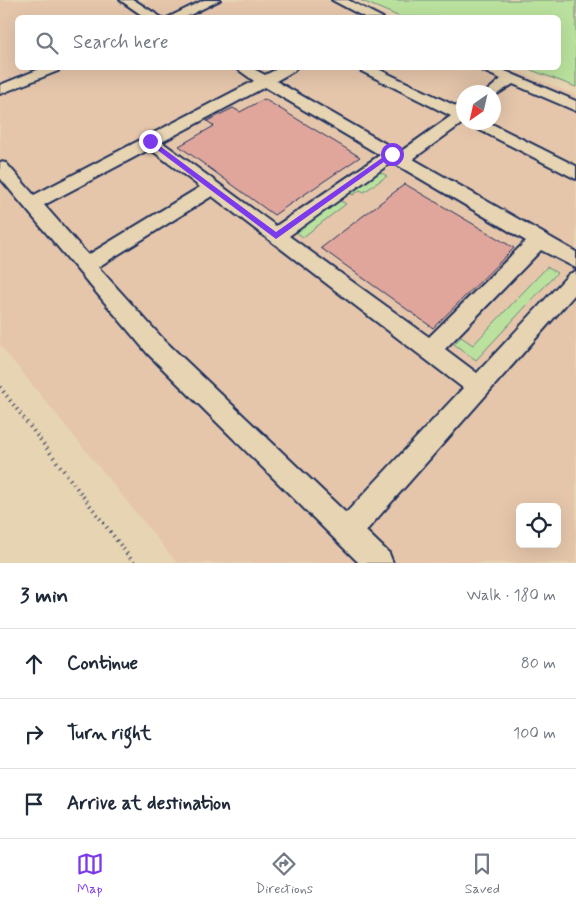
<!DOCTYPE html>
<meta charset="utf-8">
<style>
body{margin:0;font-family:Mynerve,sans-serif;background:#f6f6f7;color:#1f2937}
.controls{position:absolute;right:15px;bottom:15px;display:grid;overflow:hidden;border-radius:8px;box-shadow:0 5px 20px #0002}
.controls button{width:45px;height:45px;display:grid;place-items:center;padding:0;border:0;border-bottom:1px solid #e0e1e3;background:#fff;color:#1f2937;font:25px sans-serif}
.compass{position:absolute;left:456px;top:85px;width:45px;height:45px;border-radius:50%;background:#fff;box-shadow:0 5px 20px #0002;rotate:214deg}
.stop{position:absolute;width:15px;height:15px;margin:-11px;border:4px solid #7c3aed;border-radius:50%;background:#fff}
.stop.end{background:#7c3aed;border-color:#fff;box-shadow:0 1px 5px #0008}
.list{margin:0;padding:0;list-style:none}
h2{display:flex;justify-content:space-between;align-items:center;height:65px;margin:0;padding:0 20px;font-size:21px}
h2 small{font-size:16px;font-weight:400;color:#747a83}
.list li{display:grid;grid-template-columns:32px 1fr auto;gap:15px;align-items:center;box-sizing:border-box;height:70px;padding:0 20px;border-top:1px solid #e0e1e3}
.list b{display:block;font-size:19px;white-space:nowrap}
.list em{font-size:16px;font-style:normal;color:#747a83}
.icon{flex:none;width:28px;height:28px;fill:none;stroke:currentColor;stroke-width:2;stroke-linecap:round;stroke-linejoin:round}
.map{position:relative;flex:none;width:576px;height:563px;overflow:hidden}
.search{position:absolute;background:#fff;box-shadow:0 5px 20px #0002;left:15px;right:15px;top:15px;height:55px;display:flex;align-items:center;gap:12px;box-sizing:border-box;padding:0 18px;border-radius:8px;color:#747a83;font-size:19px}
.sheet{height:275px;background:#fff}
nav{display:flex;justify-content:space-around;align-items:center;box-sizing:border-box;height:70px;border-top:1px solid #e0e1e3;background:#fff;font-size:14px;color:#747a83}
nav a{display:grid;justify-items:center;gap:2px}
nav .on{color:#7c3aed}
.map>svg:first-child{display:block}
.built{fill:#e5c6ab;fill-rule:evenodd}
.green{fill:#bae19d;stroke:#6a887e}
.building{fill:#e0a69c;stroke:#1b2f5e}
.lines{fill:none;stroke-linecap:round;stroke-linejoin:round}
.minor-casing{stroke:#1b2f5e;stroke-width:4}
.path{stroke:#1b2f5e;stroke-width:4;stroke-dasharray:1 4.5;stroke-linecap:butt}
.minor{fill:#e7d4b2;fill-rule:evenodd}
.route{fill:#7c3aed}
</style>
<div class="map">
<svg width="576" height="563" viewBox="0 0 576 563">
<rect width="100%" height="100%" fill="#e7d4b2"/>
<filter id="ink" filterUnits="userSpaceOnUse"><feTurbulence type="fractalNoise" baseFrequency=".02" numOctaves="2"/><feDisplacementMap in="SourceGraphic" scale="10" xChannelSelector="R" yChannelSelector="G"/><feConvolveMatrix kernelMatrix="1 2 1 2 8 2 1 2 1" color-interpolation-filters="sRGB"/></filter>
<g filter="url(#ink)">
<path class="built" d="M 0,0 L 349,0 L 391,17 L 18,18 L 18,68 L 511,68 L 576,95 L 576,563 L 177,563 L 0,345 ZM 464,92 L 494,92 L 494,122 L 464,122 ZM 520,507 L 557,507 L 557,544 L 520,544 Z"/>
<g class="green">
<path d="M 360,0 L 576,0 L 576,87 L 526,68 L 558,68 L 558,18 L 400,17 Z"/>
<path d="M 380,172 L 387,176 L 364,192 L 360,190 L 353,195 L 350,193 Z"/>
<path d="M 339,200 L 346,204 L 303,237 L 296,232 Z"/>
<path d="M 547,267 L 557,273 L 476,360 L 454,344 L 461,337 L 473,345 Z"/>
</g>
<g class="building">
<path d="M 264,99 L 360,157 L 274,215 L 179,146 L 214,126 L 207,121 L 233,108 L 240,112 Z"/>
<path d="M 405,184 L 514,248 L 433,328 L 321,248 Z"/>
</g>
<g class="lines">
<defs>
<g id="minor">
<path d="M 120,0 L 134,0 L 162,18 L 146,18 Z"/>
<path d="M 204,0 L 220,0 L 184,18 L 167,18 Z"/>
<path d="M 332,0 L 348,0 L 383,18 L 366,18 Z"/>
<path d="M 42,68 L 60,68 L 58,71 L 0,94 L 0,85 Z"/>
<path d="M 236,68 L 252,68 L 265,75 L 279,68 L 296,68 L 294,71 L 276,81 L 400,152 L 451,116 L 361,71 L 359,68 L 376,68 L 464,110 L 464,122 L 413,159 L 576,252 L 576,268 L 541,250 L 445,349 L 477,373 L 569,274 L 576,271 L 576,293 L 366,531 L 389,553 L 393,563 L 359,563 L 148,354 L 0,178 L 0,162 L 6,163 L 34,195 L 254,81 ZM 265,87 L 380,155 L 276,226 L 162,142 ZM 150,149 L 200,187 L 88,255 L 44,205 ZM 392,162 L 526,241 L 429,337 L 289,236 ZM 212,196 L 463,388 L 346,513 L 164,340 L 98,267 Z"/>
<path d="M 481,68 L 498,68 L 576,101 L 576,111 L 513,84 L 494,96 L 494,92 L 486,92 L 501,79 L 483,71 Z"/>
<path d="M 468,122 L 488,122 L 576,166 L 576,179 L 470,125 Z"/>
</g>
</defs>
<use href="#minor" class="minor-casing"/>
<path class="path" d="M 0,387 L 134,563"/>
<use href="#minor" class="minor"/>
</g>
</g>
<path class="route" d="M 148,140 L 152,140 L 276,232 L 389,153 L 395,154 L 276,239 L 148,143 Z"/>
</svg>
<div class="controls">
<button><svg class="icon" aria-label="locate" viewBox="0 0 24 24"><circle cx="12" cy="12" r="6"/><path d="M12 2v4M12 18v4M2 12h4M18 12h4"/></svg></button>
</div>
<svg class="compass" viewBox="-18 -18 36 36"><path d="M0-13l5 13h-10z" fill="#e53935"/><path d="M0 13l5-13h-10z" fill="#747a83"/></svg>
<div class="stop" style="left:392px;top:154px"></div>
<div class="stop end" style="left:150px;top:141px"></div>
<div class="search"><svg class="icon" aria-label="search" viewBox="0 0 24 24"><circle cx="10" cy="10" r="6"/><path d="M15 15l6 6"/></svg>Search here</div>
</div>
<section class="sheet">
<h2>3 min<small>Walk · 180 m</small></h2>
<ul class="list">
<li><svg class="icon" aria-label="ahead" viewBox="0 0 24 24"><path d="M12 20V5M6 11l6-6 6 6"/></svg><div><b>Continue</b></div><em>80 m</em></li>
<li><svg class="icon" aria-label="right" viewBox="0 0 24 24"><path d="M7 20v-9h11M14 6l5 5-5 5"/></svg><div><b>Turn right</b></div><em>100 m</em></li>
<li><svg class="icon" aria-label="arrive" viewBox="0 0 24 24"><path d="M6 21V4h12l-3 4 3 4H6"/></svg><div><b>Arrive at destination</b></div></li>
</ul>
</section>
<nav>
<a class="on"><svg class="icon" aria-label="map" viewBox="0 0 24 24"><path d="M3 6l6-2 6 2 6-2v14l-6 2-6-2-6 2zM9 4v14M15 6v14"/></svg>Map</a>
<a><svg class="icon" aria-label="directions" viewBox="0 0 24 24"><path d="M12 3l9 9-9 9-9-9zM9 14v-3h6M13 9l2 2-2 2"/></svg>Directions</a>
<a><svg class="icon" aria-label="saved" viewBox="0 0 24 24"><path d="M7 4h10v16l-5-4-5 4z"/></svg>Saved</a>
</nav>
